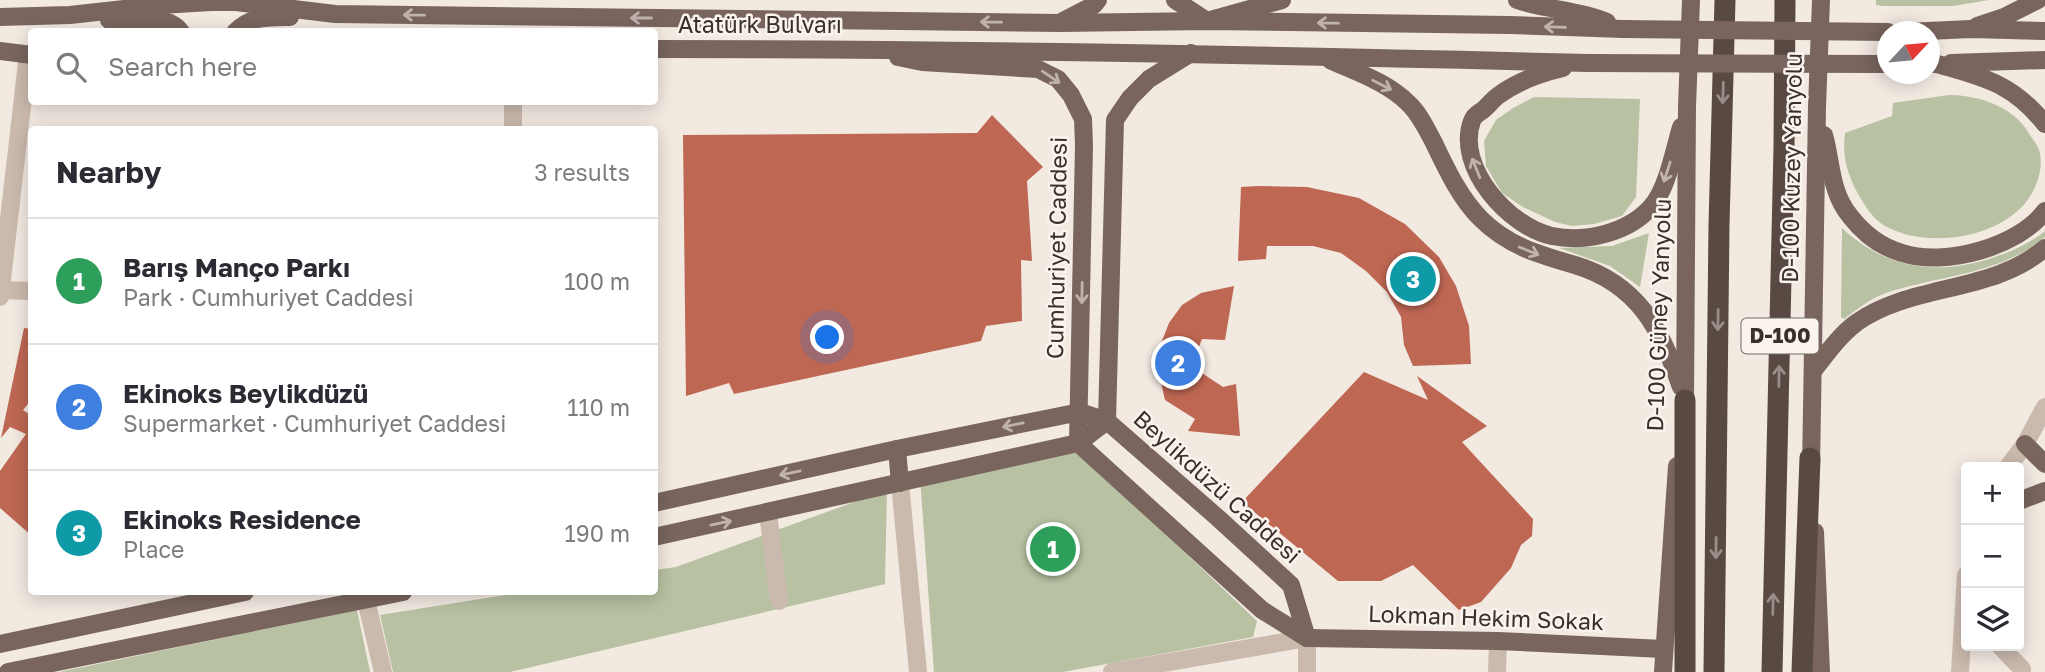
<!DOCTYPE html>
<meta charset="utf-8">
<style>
body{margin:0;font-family:"Golos Text",sans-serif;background:#f7f7f7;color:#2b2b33}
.controls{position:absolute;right:21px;bottom:21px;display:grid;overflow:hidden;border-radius:7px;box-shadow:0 4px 18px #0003}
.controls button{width:63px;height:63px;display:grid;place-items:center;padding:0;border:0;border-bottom:2px solid #e1e1e2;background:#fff;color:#2b2b33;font:35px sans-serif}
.compass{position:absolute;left:1877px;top:21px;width:63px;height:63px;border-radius:50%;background:#fff;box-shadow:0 4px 18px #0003;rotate:64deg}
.you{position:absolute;left:828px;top:338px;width:24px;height:24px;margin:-18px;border:5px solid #fff;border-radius:50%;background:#1a73e8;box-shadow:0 0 0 10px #1a73e833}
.badge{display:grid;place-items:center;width:46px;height:46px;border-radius:50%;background:#235858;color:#fff;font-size:23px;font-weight:700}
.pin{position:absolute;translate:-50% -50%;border:4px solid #fff;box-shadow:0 2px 7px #0006}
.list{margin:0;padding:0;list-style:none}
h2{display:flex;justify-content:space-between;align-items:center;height:91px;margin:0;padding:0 28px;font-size:30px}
h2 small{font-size:23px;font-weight:400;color:#7c7c81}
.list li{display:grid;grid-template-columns:46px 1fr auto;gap:21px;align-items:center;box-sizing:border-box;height:126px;padding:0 28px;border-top:2px solid #e1e1e2}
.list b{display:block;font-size:26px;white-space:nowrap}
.list p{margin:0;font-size:23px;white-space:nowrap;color:#7c7c81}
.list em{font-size:23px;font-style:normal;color:#7c7c81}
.icon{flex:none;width:38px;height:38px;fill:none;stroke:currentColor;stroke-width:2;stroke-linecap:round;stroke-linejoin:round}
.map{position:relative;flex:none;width:2045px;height:672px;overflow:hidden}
.search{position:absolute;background:#fff;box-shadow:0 4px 18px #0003;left:28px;top:28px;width:630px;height:77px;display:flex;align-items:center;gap:18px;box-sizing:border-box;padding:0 24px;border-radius:7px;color:#7c7c81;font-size:26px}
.panel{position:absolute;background:#fff;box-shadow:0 4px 18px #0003;left:28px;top:126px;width:630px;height:469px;border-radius:7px}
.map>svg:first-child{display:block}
.green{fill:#b8c1a2}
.building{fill:#be6753}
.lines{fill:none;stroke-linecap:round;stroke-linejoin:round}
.minor{stroke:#cab9ad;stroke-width:18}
.major{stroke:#79655e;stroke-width:18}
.highway{stroke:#594943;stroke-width:21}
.major-bridge{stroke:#79655e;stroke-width:18}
.oneway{stroke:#c0b3ad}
.oneway2{stroke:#998d87}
.labels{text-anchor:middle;stroke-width:5;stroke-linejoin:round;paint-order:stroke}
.shield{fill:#faf3ee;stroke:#736a66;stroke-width:2}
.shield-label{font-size:21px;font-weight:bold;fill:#392f2b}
.street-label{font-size:23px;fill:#392f2b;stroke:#faf3ee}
</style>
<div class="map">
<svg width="2045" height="672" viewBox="0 0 2045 672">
<rect width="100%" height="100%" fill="#f2e9e1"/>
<g class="green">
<path d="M 1876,0 L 1989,0 L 1953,6 L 1882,6 L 1876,5 Z"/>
<path d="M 1949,95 C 1977,95 2013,106 2028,132 C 2031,137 2037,144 2039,150 C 2042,160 2041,172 2037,182 C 2019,236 1931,252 1885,226 C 1873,219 1865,206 1858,194 C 1847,173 1842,156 1845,133 L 1892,116 L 1893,103 Z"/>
<path d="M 1534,97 L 1640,99 L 1636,197 L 1622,216 L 1594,224 L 1572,226 L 1555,222 L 1523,207 L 1502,193 L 1486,166 L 1484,141 L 1496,120 L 1513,108 Z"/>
<path d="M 1842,228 C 1886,269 1936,276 1992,258 C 2012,251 2029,244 2045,231 L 2045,237 C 2000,275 1940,275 1886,293 C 1871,298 1857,309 1844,319 L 1841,317 Z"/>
<path d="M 1649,233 L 1640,287 L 1610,266 L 1559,248 L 1612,246 Z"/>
<path d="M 1077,450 L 1257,621 L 1253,637 L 1063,672 L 934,672 L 920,477 Z"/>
<path d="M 887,490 L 885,584 L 510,672 L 393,672 L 380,615 L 524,592 L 654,592 L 655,570 L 676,567 Z"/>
<path d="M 357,610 L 370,672 L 59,672 Z"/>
</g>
<g class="building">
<path d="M 992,115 L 1043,167 L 1027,181 L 1032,261 L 1021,260 L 1022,321 L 986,326 L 981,341 L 734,394 L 729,383 L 686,396 L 683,135 L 977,133 Z"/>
<path d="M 1258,186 L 1307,187 L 1359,198 L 1405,224 L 1439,257 L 1456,286 L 1469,326 L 1471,364 L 1413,366 L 1404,345 L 1401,317 L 1387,292 L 1366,271 L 1341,253 L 1313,246 L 1267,246 L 1266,259 L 1238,261 L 1241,187 Z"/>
<path d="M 1234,286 L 1225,340 L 1202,339 L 1195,357 L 1202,373 L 1223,387 L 1236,384 L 1240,436 L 1188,431 L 1195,419 L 1165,400 L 1158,369 L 1160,346 L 1169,323 L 1182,305 L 1201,293 Z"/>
<path d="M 24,328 L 32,329 L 32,399 L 23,410 L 32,416 L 32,536 L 0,508 L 0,471 L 26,434 L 10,427 L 1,438 Z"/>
<path d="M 1364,372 L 1428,400 L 1417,376 L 1487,426 L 1462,442 L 1533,519 L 1532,536 L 1521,545 L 1511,568 L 1481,602 L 1459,610 L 1413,565 L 1381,581 L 1338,581 L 1242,502 Z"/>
</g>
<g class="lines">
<g class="minor">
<path d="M 513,102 L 513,130"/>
<path d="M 1,290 L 32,291"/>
<path d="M 0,297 L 28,54"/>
<path d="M 2008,467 L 2025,444 L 2045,407"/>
<path d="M 900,483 L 918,672"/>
<path d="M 768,513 L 779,601"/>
<path d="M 366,600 L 383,672"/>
<path d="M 2000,646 L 2022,669 L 2022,672"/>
<path d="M 1112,672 L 1307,638 L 1307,672"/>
<path d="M 1497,672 L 1498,641"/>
<path d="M 1960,672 L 1966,575"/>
</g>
<g class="major">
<path d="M 1175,0 L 1207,21 L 1282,0"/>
<path d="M 1517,0 C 1547,10 1579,10 1607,22"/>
<path d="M 0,17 L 70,15 L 160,5 L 211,2 L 236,2 L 335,14 L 1060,23 L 1207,21 L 1509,25 L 1623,29"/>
<path d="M 109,20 C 130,22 168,12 181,32"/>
<path d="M 1063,21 L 1094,5 L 1098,0"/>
<path d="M 1977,26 L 2004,17 L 2038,0"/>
<path d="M 235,32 C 251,16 269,17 290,17"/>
<path d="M 1906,32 L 1971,29 L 2045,31"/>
<path d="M 654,49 C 966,49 1277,55 1588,63"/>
<path d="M 0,51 L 32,55"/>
<path d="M 898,57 L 922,62 L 1038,69 L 1058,79 L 1071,95 L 1083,119 L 1084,145 L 1078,443 L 1262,610 L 1307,638"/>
<path d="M 1330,60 C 1356,72 1387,82 1408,103 C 1420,114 1427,130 1434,143 C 1447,170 1460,198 1481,219 C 1508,246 1540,255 1575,265 C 1638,284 1661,329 1681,387"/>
<path d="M 1951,63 L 2045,60"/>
<path d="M 1930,64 L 1937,64 C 1985,78 2012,83 2045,124"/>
<path d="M 1563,68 C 1541,73 1517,82 1499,95 C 1493,99 1489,105 1483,110 C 1479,113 1474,115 1472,121 C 1455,167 1509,227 1552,236 C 1585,243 1628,233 1651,207 C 1667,190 1674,150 1681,127"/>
<path d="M 1824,135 C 1832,163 1830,192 1850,216 C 1863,233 1881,247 1902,253 C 1945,267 2018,247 2045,211"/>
<path d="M 1813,371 C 1827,353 1839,336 1856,323 C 1912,283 1992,294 2045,248"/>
<path d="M 1684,414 L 1685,400 L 1687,107 L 1691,0"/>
<path d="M 1107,421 L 1115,120 L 1130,98 L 1149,79 L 1191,53"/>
<path d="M 2025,444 L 2045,464"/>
<path d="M 897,449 L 900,483"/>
<path d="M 1811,469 L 1817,107 L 1821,0"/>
<path d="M 2019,501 L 2045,491"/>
<path d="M 654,503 L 897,449 L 1080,412 L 1107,421 L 1218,518 L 1291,585 L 1307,638"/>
<path d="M 1815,532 L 1821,672"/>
<path d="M 654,537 L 1078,443 L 1107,421"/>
<path d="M 1307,638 L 1498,641 L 1663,649"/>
<path d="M 0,644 L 245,592"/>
<path d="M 8,672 L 403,592"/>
<path d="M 1663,672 L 1677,466"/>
</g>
<g class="highway">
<path d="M 1685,672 L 1685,400"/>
<path d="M 1714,672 L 1719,225 L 1725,0"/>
<path d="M 1772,672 L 1784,147 L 1785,0"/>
<path d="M 1802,672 L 1810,458"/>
</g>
<g class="major-bridge">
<path d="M 1623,29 L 1888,32"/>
<path d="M 1588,63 L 1888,64"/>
</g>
</g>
<defs><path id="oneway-shaft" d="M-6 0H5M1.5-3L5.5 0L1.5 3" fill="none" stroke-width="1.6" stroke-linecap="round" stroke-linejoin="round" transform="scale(1.75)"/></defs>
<g class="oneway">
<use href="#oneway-shaft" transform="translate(414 15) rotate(-179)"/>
<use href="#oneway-shaft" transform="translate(641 18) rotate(-180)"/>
<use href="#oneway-shaft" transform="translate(991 22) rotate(-179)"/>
<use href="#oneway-shaft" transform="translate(1328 23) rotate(-179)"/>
<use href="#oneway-shaft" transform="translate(1555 27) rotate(-178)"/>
<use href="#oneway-shaft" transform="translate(1051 77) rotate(34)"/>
<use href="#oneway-shaft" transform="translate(1382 85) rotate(27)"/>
<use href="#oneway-shaft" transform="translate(1476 168) rotate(-112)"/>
<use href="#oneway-shaft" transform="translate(1667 172) rotate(108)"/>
<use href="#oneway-shaft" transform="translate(1529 251) rotate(22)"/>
<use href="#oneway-shaft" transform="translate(1082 293) rotate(91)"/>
<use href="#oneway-shaft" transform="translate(1013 425) rotate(168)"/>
<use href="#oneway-shaft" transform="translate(790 473) rotate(168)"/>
<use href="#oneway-shaft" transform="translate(721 523) rotate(-12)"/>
</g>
<g class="oneway2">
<use href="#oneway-shaft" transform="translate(1723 93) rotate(92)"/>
<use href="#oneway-shaft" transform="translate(1718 320) rotate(91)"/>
<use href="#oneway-shaft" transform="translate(1779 376) rotate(-89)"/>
<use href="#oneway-shaft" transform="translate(1716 548) rotate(91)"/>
<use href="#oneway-shaft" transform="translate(1773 604) rotate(-89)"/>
</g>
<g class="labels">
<rect class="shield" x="1741.5" y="318.5" width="77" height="35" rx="5"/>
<g class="shield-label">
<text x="1780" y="343">D-100</text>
</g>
<g class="street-label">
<text x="760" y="33">Atatürk Bulvarı</text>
<text transform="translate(1792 168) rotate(-89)" y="8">D-100 Kuzey Yanyolu</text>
<text transform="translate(1057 248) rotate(-89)" y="8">Cumhuriyet Caddesi</text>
<text transform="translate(1659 315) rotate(-88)" y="8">D-100 Güney Yanyolu</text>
<text transform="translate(1217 487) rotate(42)" y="8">Beylikdüzü Caddesi</text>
<text transform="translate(1486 618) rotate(2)" y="8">Lokman Hekim Sokak</text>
</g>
</g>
</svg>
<div class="controls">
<button>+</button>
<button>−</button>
<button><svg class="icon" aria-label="layers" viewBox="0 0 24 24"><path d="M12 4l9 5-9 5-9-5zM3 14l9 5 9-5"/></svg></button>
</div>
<svg class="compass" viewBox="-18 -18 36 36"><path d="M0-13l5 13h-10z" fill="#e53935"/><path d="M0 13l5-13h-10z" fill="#7c7c81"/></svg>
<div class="you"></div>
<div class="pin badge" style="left:1053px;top:549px;background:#2e9e5b">1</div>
<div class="pin badge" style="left:1178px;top:363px;background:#3f7fe0">2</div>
<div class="pin badge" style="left:1413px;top:279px;background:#0f9aa8">3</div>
<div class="search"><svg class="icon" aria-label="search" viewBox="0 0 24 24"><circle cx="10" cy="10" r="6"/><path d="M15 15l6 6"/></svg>Search here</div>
<section class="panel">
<h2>Nearby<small>3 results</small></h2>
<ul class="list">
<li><span class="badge" style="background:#2e9e5b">1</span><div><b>Barış Manço Parkı</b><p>Park · Cumhuriyet Caddesi</p></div><em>100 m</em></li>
<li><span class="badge" style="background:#3f7fe0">2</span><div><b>Ekinoks Beylikdüzü</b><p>Supermarket · Cumhuriyet Caddesi</p></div><em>110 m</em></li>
<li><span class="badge" style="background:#0f9aa8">3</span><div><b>Ekinoks Residence</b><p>Place</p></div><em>190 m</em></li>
</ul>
</section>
</div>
